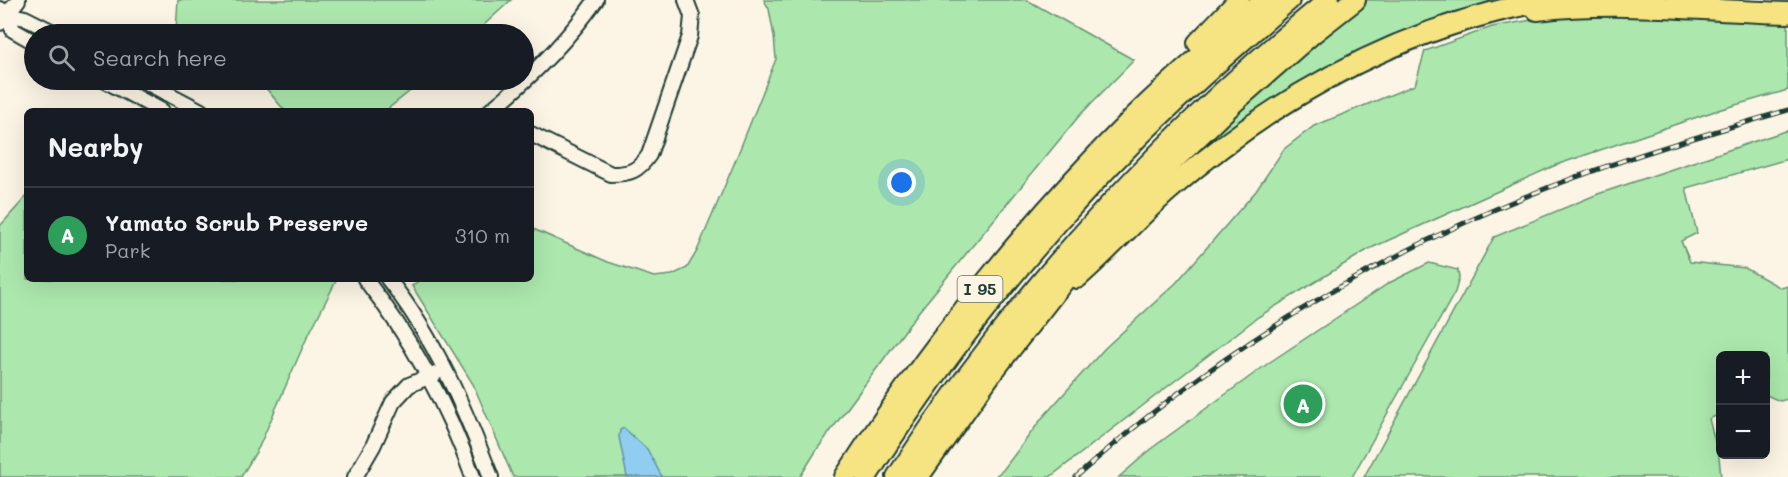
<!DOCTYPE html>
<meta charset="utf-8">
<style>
body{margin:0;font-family:Mali,sans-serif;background:#20242c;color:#f1f3f6}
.controls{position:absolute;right:18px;bottom:18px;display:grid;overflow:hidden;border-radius:9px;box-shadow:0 6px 24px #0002}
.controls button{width:54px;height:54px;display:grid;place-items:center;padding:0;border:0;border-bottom:2px solid #363941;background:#171b24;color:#f1f3f6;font:30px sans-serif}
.you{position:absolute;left:902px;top:183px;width:21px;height:21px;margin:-15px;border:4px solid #fff;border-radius:50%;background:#1a73e8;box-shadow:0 0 0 9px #1a73e833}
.badge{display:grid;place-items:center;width:39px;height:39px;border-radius:50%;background:#d1495b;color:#fff;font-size:20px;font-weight:700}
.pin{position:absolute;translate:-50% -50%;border:3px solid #fff;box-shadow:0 2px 6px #0006}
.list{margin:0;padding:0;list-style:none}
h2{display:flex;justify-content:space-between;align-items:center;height:78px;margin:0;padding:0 24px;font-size:26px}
h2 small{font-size:20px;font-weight:400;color:#9ea1a6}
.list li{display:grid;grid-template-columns:39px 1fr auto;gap:18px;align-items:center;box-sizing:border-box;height:96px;padding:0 24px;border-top:2px solid #363941}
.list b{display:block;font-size:22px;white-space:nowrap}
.list p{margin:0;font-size:20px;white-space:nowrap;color:#9ea1a6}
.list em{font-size:20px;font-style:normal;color:#9ea1a6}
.icon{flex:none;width:33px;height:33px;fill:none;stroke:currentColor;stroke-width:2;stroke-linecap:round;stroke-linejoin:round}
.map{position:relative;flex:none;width:1788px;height:477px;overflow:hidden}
.search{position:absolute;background:#171b24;box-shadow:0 6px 24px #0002;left:24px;top:24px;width:510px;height:66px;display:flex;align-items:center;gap:15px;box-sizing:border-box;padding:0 21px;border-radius:33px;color:#9ea1a6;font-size:22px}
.panel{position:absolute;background:#171b24;box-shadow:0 6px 24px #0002;left:24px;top:108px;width:510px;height:174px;border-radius:9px}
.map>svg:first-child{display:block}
.green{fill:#ace8ae;stroke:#669271;stroke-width:1.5}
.water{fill:#90cdf0;stroke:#6393a5;stroke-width:1.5}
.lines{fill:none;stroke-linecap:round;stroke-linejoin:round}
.minor-casing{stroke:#1f3d34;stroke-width:18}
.highway-casing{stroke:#1f3d34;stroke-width:24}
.minor{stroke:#fcf5e5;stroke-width:14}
.highway{stroke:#f6e381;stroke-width:20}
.rail-casing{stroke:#1f3d34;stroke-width:5}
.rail{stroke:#fcf5e5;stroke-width:3;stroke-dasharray:9;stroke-linecap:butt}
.labels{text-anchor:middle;stroke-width:4.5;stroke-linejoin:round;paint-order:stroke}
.shield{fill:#fcf5e5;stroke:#617469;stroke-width:1.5}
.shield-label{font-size:16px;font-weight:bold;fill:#1f3d34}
</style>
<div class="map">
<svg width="1788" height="477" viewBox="0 0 1788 477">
<rect width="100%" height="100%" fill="#fcf5e5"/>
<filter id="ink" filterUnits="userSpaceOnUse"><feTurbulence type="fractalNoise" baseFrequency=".0167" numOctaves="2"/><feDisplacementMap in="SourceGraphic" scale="12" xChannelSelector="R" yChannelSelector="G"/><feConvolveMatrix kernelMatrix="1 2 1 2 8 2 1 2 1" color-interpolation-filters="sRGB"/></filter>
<g filter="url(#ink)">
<g class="green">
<path d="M 178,0 L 511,0 L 474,34 L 183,34 L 176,31 Z"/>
<path d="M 764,0 L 1027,0 L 1134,60 L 1079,116 L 920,310 L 818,448 L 800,477 L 513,477 L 473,384 L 412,286 L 421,279 L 531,279 L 531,228 L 608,262 L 654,277 L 672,275 L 687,268 L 697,251 L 734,164 L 776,59 L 774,36 L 769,9 Z"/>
<path d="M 1366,0 L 1510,0 L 1431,23 L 1196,158 L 1192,154 L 1278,73 Z"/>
<path d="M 1582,14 L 1788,20 L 1788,90 L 1718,110 L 1556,165 L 1369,249 L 1258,317 L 1050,477 L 994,477 L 1003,470 L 1043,417 L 1105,348 L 1176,283 L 1256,191 L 1284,149 L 1314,126 L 1415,85 L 1425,51 L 1492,27 L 1555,16 Z"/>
<path d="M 259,80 L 424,80 L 385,111 L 285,111 Z"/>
<path d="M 1788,130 L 1788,159 L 1686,188 L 1697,233 L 1681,241 L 1690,262 L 1745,268 L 1781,288 L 1788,286 L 1788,399 L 1780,401 L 1766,395 L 1766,356 L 1720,356 L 1720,414 L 1709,419 L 1719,457 L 1721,477 L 1364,477 L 1494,237 L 1598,194 Z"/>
<path d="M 27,196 L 27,279 L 337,279 L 305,342 L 259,447 L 241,477 L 0,477 L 0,226 Z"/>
<path d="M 1429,263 L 1458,270 L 1459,278 L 1455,292 L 1352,477 L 1119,477 L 1156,445 L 1270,362 L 1389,283 Z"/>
</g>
<path class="water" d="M 624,428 L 647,449 L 662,477 L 627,477 L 619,437 L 620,430 Z"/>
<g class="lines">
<defs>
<g id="minor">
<path d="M 0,9 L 7,14 L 25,18 L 57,34"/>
<path d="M 7,14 L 13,30 L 34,42"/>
<path d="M 0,23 L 18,0"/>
<path d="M 104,80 L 162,111"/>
<path d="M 142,80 L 201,111"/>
<path d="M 490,111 C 530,78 566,42 596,0"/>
<path d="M 531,134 L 611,174 C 630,174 638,171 649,155 L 690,36 L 692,16 L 686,0"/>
<path d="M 365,279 C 412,339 447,405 473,477"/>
<path d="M 388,279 C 435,338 464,407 491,477"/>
<path d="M 355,477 L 373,446 L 393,402 L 409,385 L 435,374"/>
</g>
<g id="highway">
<path d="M 1537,10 C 1621,0 1704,11 1788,13"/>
<path d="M 1198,43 L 1239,0"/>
<path d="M 1077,278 C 1109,250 1137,218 1169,190 C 1279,94 1405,25 1550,0"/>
<path d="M 845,477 C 929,348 1024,227 1133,118 C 1174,77 1221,39 1265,0"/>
<path d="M 866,477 C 945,354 1037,237 1141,134 C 1189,87 1239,43 1289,0"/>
<path d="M 897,477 C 1015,296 1161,136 1329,0"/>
<path d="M 918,477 L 990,375 L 1087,251 L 1107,229 L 1156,177 L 1233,103 L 1314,32 L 1355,0"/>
</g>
</defs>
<use href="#minor" class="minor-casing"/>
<use href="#highway" class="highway-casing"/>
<use href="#minor" class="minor"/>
<use href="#highway" class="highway"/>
<defs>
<path id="rail" d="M 1076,477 C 1199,367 1340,277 1491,211 C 1587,169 1688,139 1788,110"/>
</defs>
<use href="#rail" class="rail-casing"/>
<use href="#rail" class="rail"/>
</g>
</g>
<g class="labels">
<rect class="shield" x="957.5" y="276" width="45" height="26" rx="4.5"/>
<g class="shield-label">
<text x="980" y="295">I 95</text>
</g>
</g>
</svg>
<div class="controls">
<button>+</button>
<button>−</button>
</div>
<div class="you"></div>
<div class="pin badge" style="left:1303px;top:404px;background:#2e9e5b">A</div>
<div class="search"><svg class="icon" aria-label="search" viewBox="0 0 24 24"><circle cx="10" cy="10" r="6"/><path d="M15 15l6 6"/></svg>Search here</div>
<section class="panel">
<h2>Nearby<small></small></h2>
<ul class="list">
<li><span class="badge" style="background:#2e9e5b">A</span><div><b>Yamato Scrub Preserve</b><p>Park</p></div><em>310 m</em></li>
</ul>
</section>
</div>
